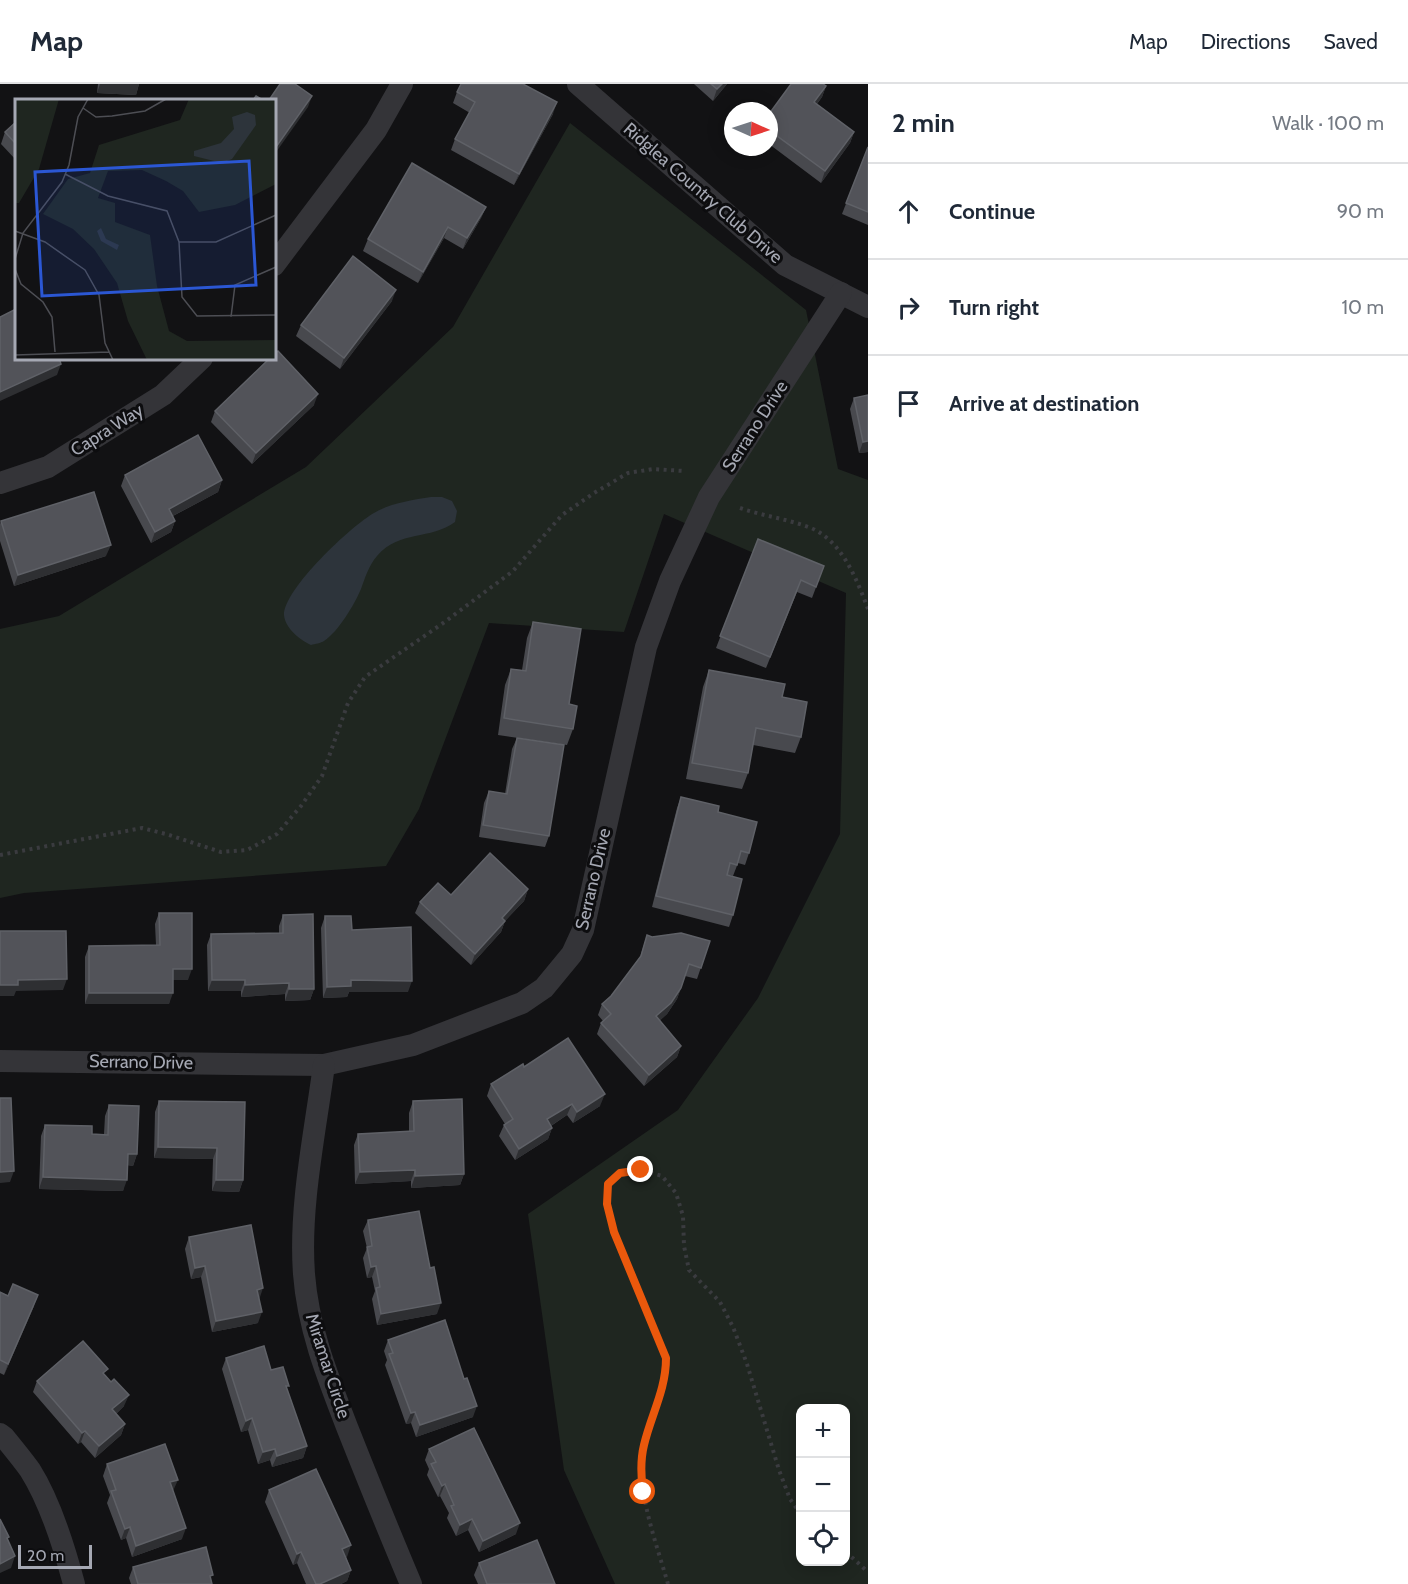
<!DOCTYPE html>
<meta charset="utf-8">
<style>
body{margin:0;font-family:Cabin,sans-serif;background:#f2f2f3;color:#1f2937}
.controls{position:absolute;right:18px;bottom:18px;display:grid;overflow:hidden;border-radius:12px;box-shadow:0 3px 15px #0003}
.controls button{width:54px;height:54px;display:grid;place-items:center;padding:0;border:0;border-bottom:2px solid #e0e1e3;background:#fff;color:#1f2937;font:30px sans-serif}
.compass{position:absolute;left:724px;top:18px;width:54px;height:54px;border-radius:50%;background:#fff;box-shadow:0 3px 15px #0003;rotate:93deg}
.scale{position:absolute;left:18px;bottom:15px;width:74px;box-sizing:border-box;padding-left:6px;border:3px solid #a5a8b3;border-top:0;font-size:16px;line-height:21px;white-space:nowrap;color:#a5a8b3;-webkit-text-stroke:4px #0d0d0f;paint-order:stroke}
.stop{position:absolute;width:18px;height:18px;margin:-14px;border:4px solid #ea580c;border-radius:50%;background:#fff}
.stop.end{background:#ea580c;border-color:#fff;box-shadow:0 2px 6px #0008}
.list{margin:0;padding:0;list-style:none}
h2{display:flex;justify-content:space-between;align-items:center;height:78px;margin:0;padding:0 24px;font-size:26px}
h2 small{font-size:20px;font-weight:400;color:#747a83}
.list li{display:grid;grid-template-columns:39px 1fr auto;gap:18px;align-items:center;box-sizing:border-box;height:96px;padding:0 24px;border-top:2px solid #e0e1e3}
.list b{display:block;font-size:22px;white-space:nowrap}
.list em{font-size:20px;font-style:normal;color:#747a83}
.icon{flex:none;width:33px;height:33px;fill:none;stroke:currentColor;stroke-width:2;stroke-linecap:round;stroke-linejoin:round}
.map{position:relative;flex:none;width:868px;height:1500px;overflow:hidden}
header{display:flex;align-items:center;gap:36px;box-sizing:border-box;height:84px;padding:0 30px;background:#fff;border-bottom:2px solid #e0e1e3}
header strong{font-size:28px}
nav{display:flex;gap:33px;margin-inline-start:auto;font-size:21px}
main{display:flex}
aside{flex:1;background:#fff}
.map>svg:first-child{display:block}
.green{fill:#1f2620;fill-rule:evenodd}
.water{fill:#2d343b}
.lines{fill:none;stroke-linecap:round;stroke-linejoin:round}
.path{stroke:#3a3b3f;stroke-width:4;stroke-dasharray:3 4.5;stroke-linecap:butt}
.minor{stroke:#343438;stroke-width:22}
.wall{fill:#48494e}
.shaded-wall{fill:#2e2f32}
.building{fill:#525359;stroke:#5f6167;stroke-width:1.5}
.route{stroke:#ea580c;stroke-width:8}
.labels{text-anchor:middle;stroke-width:6;stroke-linejoin:round;paint-order:stroke}
.street-label{font-size:18px;fill:#a5a8b3;stroke:#0d0d0f}
.inset-road{fill:none;stroke:#4d4e54;stroke-width:1.5}
.view{fill:#2b57d4;fill-opacity:0.15;stroke:#2b57d4;stroke-width:3}
.inset-edge{fill:none;stroke:#a5a8b3;stroke-width:3}
</style>
<header>
<strong>Map</strong>
<nav><a>Map</a><a>Directions</a><a>Saved</a></nav>
</header>
<main>
<div class="map">
<svg width="868" height="1500" viewBox="0 0 868 1500">
<rect width="100%" height="100%" fill="#121214"/>
<path class="green" d="M 570,39 L 806,226 L 838,385 L 868,396 L 868,1500 L 615,1500 L 564,1386 L 528,1130 L 678,1026 L 758,914 L 840,750 L 846,509 L 664,430 L 624,548 L 489,539 L 419,725 L 386,782 L 24,809 L 0,814 L 0,545 L 59,532 L 306,383 L 453,243 ZM 800,1324 L 846,1324 L 846,1478 L 800,1478 Z"/>
<path class="water" d="M 431,413 L 442,413 L 452,417 L 457,427 L 455,438 C 431,456 399,446 377,472 C 369,481 365,494 361,505 C 354,521 339,547 324,557 C 321,559 315,560 311,561 C 300,556 285,544 284,531 C 284,505 351,442 374,429 C 391,419 412,416 431,413 Z"/>
<g class="lines">
<g class="path">
<path d="M 740,424 C 763,432 788,435 811,444 C 842,457 857,496 868,525"/>
<path d="M 0,771 L 142,744 L 166,750 L 221,768 L 247,766 L 277,750 L 301,722 L 322,692 L 348,619 L 365,593 L 446,537 L 513,487 L 562,431 L 594,409 L 628,389 L 653,385 L 684,387"/>
<path d="M 846,1468 L 868,1488"/>
<path d="M 668,1500 C 656,1458 636,1407 643,1364 C 649,1332 666,1309 666,1274 L 614,1148 L 607,1120 L 608,1100 L 620,1089 L 641,1086 L 662,1092 L 676,1109 L 683,1132 L 684,1162 L 689,1186 L 720,1218 L 733,1243 L 747,1280 L 779,1386 L 790,1415 L 800,1429"/>
</g>
<g class="minor">
<path d="M 578,0 L 785,181 L 868,223"/>
<path d="M 274,181 L 376,46 L 402,0"/>
<path d="M 0,399 L 48,383 L 163,311 L 202,274"/>
<path d="M 0,977 L 324,981 L 413,961 L 522,919 L 544,904 L 572,870 L 583,846 L 646,563 L 670,497 L 709,413 L 841,209"/>
<path d="M 324,981 C 315,1049 299,1123 304,1190 C 308,1244 328,1294 347,1343 C 368,1396 389,1448 411,1500"/>
<path d="M 0,1350 L 4,1353 C 13,1364 22,1375 30,1386 C 49,1416 65,1466 74,1500"/>
</g>
</g>
<g class="wall">
<path d="M 98,0 L 139,0 L 136,11 L 97,9 Z"/>
<path d="M 694,0 L 727,0 L 713,17 Z"/>
<path d="M 826,2 L 822,13 L 817,20 L 854,48 L 850,59 L 821,99 L 769,60 L 769,30 Z"/>
<path d="M 457,8 L 553,30 L 514,101 L 451,66 L 455,55 L 470,29 L 453,19 Z"/>
<path d="M 16,38 L 16,76 L 1,60 L 5,48 Z"/>
<path d="M 868,63 L 868,141 L 842,130 Z"/>
<path d="M 486,123 L 481,134 L 463,165 L 444,154 L 418,199 L 363,167 L 368,155 Z"/>
<path d="M 392,217 L 340,285 L 296,252 L 301,241 Z"/>
<path d="M 868,311 L 868,368 L 859,369 L 850,325 L 854,314 Z"/>
<path d="M 314,321 L 252,380 L 211,338 L 215,327 Z"/>
<path d="M 125,391 L 222,396 L 218,408 L 173,432 L 175,437 L 171,448 L 151,459 L 121,402 Z"/>
<path d="M 1,437 L 106,472 L 14,502 L 0,457 L 0,440 Z"/>
<path d="M 758,455 L 824,482 L 812,514 L 797,508 L 766,584 L 716,564 Z"/>
<path d="M 533,538 L 569,620 L 573,645 L 567,661 L 498,651 L 505,601 L 511,585 L 522,586 L 527,554 Z"/>
<path d="M 709,586 L 782,613 L 801,653 L 795,669 L 753,661 L 748,689 L 742,705 L 686,695 L 703,603 Z"/>
<path d="M 517,654 L 549,752 L 545,763 L 479,753 L 484,719 L 489,707 L 505,710 L 512,665 Z"/>
<path d="M 681,713 L 718,728 L 749,769 L 745,781 L 738,779 L 733,792 L 727,791 L 733,831 L 729,843 L 652,823 L 677,724 Z"/>
<path d="M 528,805 L 524,817 L 505,837 L 501,848 L 471,881 L 415,829 L 420,818 L 451,811 Z"/>
<path d="M 159,829 L 188,896 L 173,896 L 169,920 L 85,920 L 85,873 L 89,862 L 156,861 L 155,840 Z"/>
<path d="M 283,831 L 314,905 L 310,916 L 285,917 L 285,910 L 241,913 L 241,907 L 208,907 L 207,861 L 211,850 L 279,849 L 279,842 Z"/>
<path d="M 325,832 L 352,846 L 408,908 L 349,908 L 347,913 L 323,914 L 321,844 Z"/>
<path d="M 647,851 L 652,853 L 710,857 L 697,895 L 685,892 L 677,915 L 667,930 L 659,937 L 681,962 L 677,973 L 644,1002 L 597,950 L 601,939 L 603,937 L 598,931 L 602,920 L 611,912 L 640,873 Z"/>
<path d="M 524,983 L 600,1022 L 573,1039 L 567,1031 L 551,1042 L 552,1044 L 548,1055 L 515,1076 L 499,1052 L 504,1041 L 505,1040 L 487,1012 L 491,1000 Z"/>
<path d="M 159,1017 L 245,1018 L 243,1096 L 239,1108 L 212,1107 L 213,1075 L 154,1074 L 155,1028 Z"/>
<path d="M 413,1017 L 464,1090 L 460,1101 L 411,1104 L 411,1097 L 355,1100 L 354,1061 L 358,1050 L 409,1048 L 409,1029 Z"/>
<path d="M 109,1021 L 137,1070 L 133,1082 L 128,1081 L 123,1107 L 39,1105 L 41,1052 L 45,1041 L 92,1050 L 104,1050 L 105,1032 Z"/>
<path d="M 368,1136 L 437,1230 L 377,1241 L 372,1215 L 375,1207 L 372,1193 L 367,1194 L 363,1174 L 367,1164 L 363,1147 Z"/>
<path d="M 189,1153 L 259,1215 L 258,1239 L 212,1248 L 201,1193 L 191,1195 L 185,1165 Z"/>
<path d="M 0,1208 L 34,1222 L 4,1291 L 0,1289 Z"/>
<path d="M 388,1256 L 464,1295 L 473,1333 L 416,1353 L 411,1339 L 406,1340 L 385,1281 L 387,1276 L 384,1267 Z"/>
<path d="M 226,1274 L 271,1286 L 287,1305 L 307,1362 L 303,1374 L 272,1383 L 270,1376 L 258,1380 L 248,1346 L 241,1348 L 222,1285 Z"/>
<path d="M 105,1291 L 111,1298 L 124,1322 L 116,1330 L 125,1340 L 121,1351 L 95,1374 L 81,1358 L 78,1360 L 33,1308 L 37,1297 Z"/>
<path d="M 429,1365 L 516,1450 L 479,1468 L 468,1446 L 456,1452 L 447,1434 L 449,1429 L 440,1412 L 438,1413 L 427,1391 L 429,1385 L 425,1376 Z"/>
<path d="M 107,1380 L 173,1407 L 182,1455 L 132,1473 L 126,1454 L 121,1456 L 107,1419 L 110,1411 L 103,1392 Z"/>
<path d="M 269,1406 L 347,1473 L 346,1473 L 351,1486 L 347,1497 L 341,1500 L 306,1500 L 297,1479 L 293,1481 L 265,1418 Z"/>
<path d="M 479,1479 L 555,1500 L 478,1500 L 474,1491 Z"/>
<path d="M 133,1483 L 211,1497 L 212,1500 L 131,1500 L 129,1494 Z"/>
</g>
<g class="shaded-wall">
<path d="M 100,0 L 139,0 L 136,11 L 97,9 Z"/>
<path d="M 722,0 L 727,0 L 713,17 L 717,5 Z"/>
<path d="M 826,2 L 822,13 L 810,29 L 814,18 Z"/>
<path d="M 312,12 L 308,23 L 274,71 L 274,66 Z"/>
<path d="M 557,18 L 553,30 L 514,101 L 519,90 Z"/>
<path d="M 854,48 L 850,59 L 821,99 L 825,87 Z"/>
<path d="M 486,123 L 481,134 L 463,165 L 467,154 Z"/>
<path d="M 448,143 L 444,154 L 418,199 L 423,188 Z"/>
<path d="M 396,206 L 392,217 L 340,285 L 344,274 Z"/>
<path d="M 61,280 L 57,291 L 0,317 L 0,308 Z"/>
<path d="M 318,310 L 314,321 L 252,380 L 256,369 Z"/>
<path d="M 868,357 L 868,368 L 859,369 L 863,358 Z"/>
<path d="M 222,396 L 218,408 L 165,436 L 169,425 Z"/>
<path d="M 175,437 L 171,448 L 151,459 L 155,448 Z"/>
<path d="M 111,461 L 106,472 L 14,502 L 18,491 Z"/>
<path d="M 528,805 L 524,817 L 505,837 L 501,848 L 471,881 L 475,870 L 502,834 Z"/>
<path d="M 173,885 L 192,885 L 188,896 L 169,896 Z"/>
<path d="M 67,895 L 63,906 L 16,907 L 14,912 L 0,912 L 0,901 L 18,896 Z"/>
<path d="M 212,896 L 245,896 L 241,907 L 208,907 Z"/>
<path d="M 351,896 L 412,897 L 408,908 L 349,908 L 347,913 L 323,914 L 327,903 Z"/>
<path d="M 289,899 L 285,910 L 241,913 L 245,901 Z"/>
<path d="M 681,904 L 677,915 L 667,930 L 652,944 L 656,932 Z"/>
<path d="M 289,905 L 314,905 L 310,916 L 285,917 Z"/>
<path d="M 89,909 L 173,909 L 169,920 L 85,920 Z"/>
<path d="M 681,962 L 677,973 L 644,1002 L 649,991 Z"/>
<path d="M 605,1010 L 600,1022 L 573,1039 L 577,1028 Z"/>
<path d="M 572,1020 L 567,1031 L 543,1047 L 547,1035 Z"/>
<path d="M 552,1044 L 548,1055 L 515,1076 L 519,1065 Z"/>
<path d="M 158,1063 L 217,1064 L 213,1075 L 154,1074 Z"/>
<path d="M 128,1070 L 137,1070 L 133,1082 L 124,1081 Z"/>
<path d="M 415,1086 L 411,1097 L 355,1100 L 360,1088 Z"/>
<path d="M 14,1087 L 10,1098 L 0,1099 L 0,1088 Z"/>
<path d="M 464,1090 L 460,1101 L 411,1104 L 415,1092 Z"/>
<path d="M 43,1093 L 127,1096 L 123,1107 L 39,1105 Z"/>
<path d="M 216,1096 L 243,1096 L 239,1108 L 212,1107 Z"/>
<path d="M 205,1182 L 201,1193 L 191,1195 L 195,1184 Z"/>
<path d="M 376,1182 L 372,1193 L 367,1194 L 371,1183 Z"/>
<path d="M 263,1204 L 259,1216 L 257,1206 Z"/>
<path d="M 38,1211 L 34,1222 L 4,1291 L 8,1280 Z"/>
<path d="M 441,1219 L 437,1230 L 377,1241 L 381,1230 Z"/>
<path d="M 262,1228 L 258,1239 L 212,1248 L 216,1237 Z"/>
<path d="M 129,1311 L 124,1322 L 108,1337 L 112,1325 Z"/>
<path d="M 477,1322 L 473,1333 L 416,1353 L 420,1341 Z"/>
<path d="M 415,1328 L 411,1339 L 406,1340 L 411,1329 Z"/>
<path d="M 252,1334 L 248,1346 L 241,1348 L 246,1337 Z"/>
<path d="M 125,1340 L 121,1351 L 95,1374 L 99,1362 Z"/>
<path d="M 85,1347 L 81,1358 L 78,1360 L 82,1349 Z"/>
<path d="M 307,1362 L 303,1374 L 272,1383 L 277,1372 Z"/>
<path d="M 275,1365 L 270,1376 L 258,1380 L 263,1368 Z"/>
<path d="M 178,1396 L 173,1407 L 170,1398 Z"/>
<path d="M 445,1400 L 440,1412 L 438,1413 L 442,1402 Z"/>
<path d="M 472,1435 L 468,1446 L 456,1452 L 460,1441 Z"/>
<path d="M 520,1439 L 516,1450 L 479,1468 L 483,1457 Z"/>
<path d="M 130,1443 L 126,1454 L 121,1456 L 125,1445 Z"/>
<path d="M 186,1444 L 182,1455 L 132,1473 L 136,1462 Z"/>
<path d="M 351,1461 L 347,1473 L 338,1477 L 342,1465 Z"/>
<path d="M 301,1468 L 297,1479 L 293,1481 L 297,1470 Z"/>
<path d="M 15,1472 L 11,1484 L 0,1489 L 0,1480 Z"/>
<path d="M 351,1486 L 347,1497 L 341,1500 L 320,1500 Z"/>
</g>
<g class="building">
<path d="M 280,0 L 295,0 L 312,12 L 274,66 L 274,16 L 269,16 Z"/>
<path d="M 461,0 L 523,0 L 557,18 L 519,90 L 455,55 L 475,18 L 457,8 Z"/>
<path d="M 711,0 L 722,0 L 717,5 Z"/>
<path d="M 791,0 L 823,0 L 826,2 L 814,18 L 854,48 L 825,87 L 769,46 L 769,30 Z"/>
<path d="M 256,12 L 263,16 L 253,16 Z"/>
<path d="M 16,38 L 16,60 L 5,48 Z"/>
<path d="M 868,63 L 868,128 L 846,119 Z"/>
<path d="M 412,79 L 486,123 L 467,154 L 448,143 L 423,188 L 368,155 Z"/>
<path d="M 353,172 L 396,206 L 344,274 L 301,241 Z"/>
<path d="M 16,225 L 16,274 L 59,274 L 61,280 L 0,308 L 0,233 Z"/>
<path d="M 278,267 L 318,310 L 256,369 L 215,327 L 270,274 L 274,274 L 274,270 Z"/>
<path d="M 868,311 L 868,357 L 863,358 L 854,314 Z"/>
<path d="M 198,351 L 222,396 L 169,425 L 175,437 L 155,448 L 125,391 Z"/>
<path d="M 94,408 L 111,461 L 18,491 L 1,437 Z"/>
<path d="M 758,455 L 824,482 L 816,503 L 801,496 L 770,573 L 720,552 Z"/>
<path d="M 533,538 L 581,545 L 569,620 L 577,622 L 573,645 L 504,634 L 511,585 L 526,587 Z"/>
<path d="M 709,586 L 785,600 L 782,613 L 807,618 L 801,653 L 756,644 L 748,689 L 692,679 Z"/>
<path d="M 517,654 L 564,661 L 549,752 L 483,741 L 489,707 L 507,710 Z"/>
<path d="M 681,713 L 719,722 L 718,728 L 757,738 L 749,769 L 741,767 L 737,781 L 730,779 L 727,791 L 742,795 L 733,831 L 656,812 Z"/>
<path d="M 490,769 L 528,805 L 502,834 L 505,837 L 475,870 L 420,818 L 438,799 L 451,811 Z"/>
<path d="M 159,829 L 192,829 L 192,885 L 173,885 L 173,909 L 89,909 L 89,862 L 160,861 Z"/>
<path d="M 313,830 L 314,905 L 289,905 L 289,899 L 245,901 L 245,896 L 212,896 L 211,850 L 283,849 L 283,831 Z"/>
<path d="M 325,832 L 351,832 L 352,846 L 411,843 L 412,897 L 351,896 L 351,902 L 327,903 Z"/>
<path d="M 0,847 L 66,847 L 67,895 L 18,896 L 18,901 L 0,901 Z"/>
<path d="M 681,849 L 710,857 L 701,884 L 689,880 L 681,904 L 671,919 L 656,932 L 681,962 L 649,991 L 601,939 L 611,930 L 602,920 L 611,912 L 641,872 L 647,851 L 652,853 Z"/>
<path d="M 568,954 L 605,1010 L 577,1028 L 572,1020 L 547,1035 L 552,1044 L 519,1065 L 504,1041 L 513,1035 L 491,1000 L 523,980 L 524,983 Z"/>
<path d="M 0,1014 L 11,1014 L 14,1087 L 0,1088 Z"/>
<path d="M 462,1015 L 464,1090 L 415,1092 L 415,1086 L 360,1088 L 358,1050 L 414,1047 L 413,1017 Z"/>
<path d="M 159,1017 L 245,1018 L 243,1096 L 216,1096 L 217,1064 L 158,1063 Z"/>
<path d="M 109,1021 L 139,1022 L 137,1070 L 128,1070 L 127,1096 L 43,1093 L 45,1041 L 92,1042 L 92,1050 L 108,1051 Z"/>
<path d="M 419,1127 L 430,1184 L 434,1183 L 441,1219 L 381,1230 L 376,1204 L 380,1203 L 376,1182 L 371,1183 L 367,1163 L 372,1162 L 368,1136 Z"/>
<path d="M 251,1141 L 263,1204 L 257,1206 L 262,1228 L 216,1237 L 205,1182 L 195,1184 L 189,1153 Z"/>
<path d="M 13,1200 L 38,1211 L 8,1280 L 0,1276 L 0,1208 L 8,1212 Z"/>
<path d="M 445,1236 L 464,1295 L 467,1294 L 477,1322 L 420,1341 L 415,1328 L 411,1329 L 389,1270 L 393,1269 L 388,1256 Z"/>
<path d="M 83,1257 L 108,1285 L 103,1289 L 111,1298 L 114,1295 L 129,1311 L 112,1325 L 125,1340 L 99,1362 L 85,1347 L 82,1349 L 37,1297 Z"/>
<path d="M 264,1262 L 271,1286 L 283,1283 L 289,1302 L 286,1302 L 307,1362 L 277,1372 L 275,1365 L 263,1368 L 252,1334 L 246,1337 L 226,1274 Z"/>
<path d="M 474,1344 L 520,1439 L 483,1457 L 472,1435 L 460,1441 L 451,1422 L 454,1421 L 445,1400 L 442,1402 L 431,1380 L 436,1378 L 429,1365 Z"/>
<path d="M 165,1360 L 178,1396 L 170,1398 L 186,1444 L 136,1462 L 130,1443 L 125,1445 L 111,1407 L 116,1406 L 107,1380 Z"/>
<path d="M 316,1385 L 351,1461 L 342,1465 L 351,1486 L 320,1500 L 316,1500 L 301,1468 L 297,1470 L 269,1406 Z"/>
<path d="M 0,1435 L 9,1453 L 7,1454 L 15,1472 L 0,1480 Z"/>
<path d="M 537,1456 L 555,1500 L 487,1500 L 479,1479 Z"/>
<path d="M 206,1463 L 213,1491 L 210,1492 L 212,1500 L 138,1500 L 133,1483 Z"/>
</g>
<g class="lines">
<path class="route" d="M 641,1086 L 620,1089 L 608,1100 L 607,1120 L 614,1148 L 666,1274 C 666,1306 651,1331 644,1361 C 640,1377 641,1393 643,1408"/>
</g>
<g class="labels">
<g class="street-label">
<text transform="translate(703 109) rotate(41)" y="6">Ridglea Country Club Drive</text>
<text transform="translate(755 342) rotate(-57)" y="6">Serrano Drive</text>
<text transform="translate(107 346) rotate(-32)" y="6">Capra Way</text>
<text transform="translate(593 795) rotate(-77)" y="6">Serrano Drive</text>
<text transform="translate(141 978) rotate(1)" y="6">Serrano Drive</text>
<text transform="translate(328 1282) rotate(72)" y="6">Miramar Circle</text>
</g>
</g>
<g transform="translate(15 15)">
<rect width="261" height="261" fill="#121214"/>
<path d="M 44,0 L 24,70 L 4,104 L 0,104 L 0,0 ZM 174,0 L 261,0 L 261,85 L 220,106 L 184,113 L 168,92 L 151,82 L 127,71 L 93,72 L 83,99 L 100,104 L 100,123 L 135,136 L 142,187 L 154,232 L 172,242 L 261,241 L 261,261 L 132,261 L 113,222 L 102,184 L 79,150 L 58,130 L 28,115 L 53,80 L 75,74 L 84,46 L 165,21 Z" fill="#1f2620"/>
<path d="M 232,13 L 240,16 L 241,26 L 217,60 L 207,64 L 179,57 L 179,52 L 206,44 L 219,30 L 217,18 ZM 86,129 L 91,140 L 104,146 L 102,151 L 86,142 L 82,132 Z" fill="#2d343b"/>
<path class="inset-road" d="M 68,9 L 81,18 L 97,17 L 130,12 L 151,0M 50,75 L 93,97 L 152,112 L 164,143 L 167,198 L 182,217 L 261,216M 0,132 L 30,143 L 70,171 L 84,196 L 90,244 L 98,261M 164,143 L 201,143 L 261,116M 0,160 L 8,134 L 47,83 L 54,66 L 63,18 L 73,0M 0,170 L 6,185 L 28,203 L 37,218 L 40,253M 216,218 L 220,186 L 261,168M 0,256 L 94,253"/>
<path class="view" d="M 234,62 L 241,186 L 27,197 L 20,73 Z"/>
<rect width="261" height="261" class="inset-edge"/>
</g>
</svg>
<div class="controls">
<button>+</button>
<button>−</button>
<button><svg class="icon" aria-label="locate" viewBox="0 0 24 24"><circle cx="12" cy="12" r="6"/><path d="M12 2v4M12 18v4M2 12h4M18 12h4"/></svg></button>
</div>
<svg class="compass" viewBox="-18 -18 36 36"><path d="M0-13l5 13h-10z" fill="#e53935"/><path d="M0 13l5-13h-10z" fill="#747a83"/></svg>
<div class="scale">20 m</div>
<div class="stop" style="left:643px;top:1408px"></div>
<div class="stop end" style="left:641px;top:1086px"></div>
</div>
<aside>
<h2>2 min<small>Walk · 100 m</small></h2>
<ul class="list">
<li><svg class="icon" aria-label="ahead" viewBox="0 0 24 24"><path d="M12 20V5M6 11l6-6 6 6"/></svg><div><b>Continue</b></div><em>90 m</em></li>
<li><svg class="icon" aria-label="right" viewBox="0 0 24 24"><path d="M7 20v-9h11M14 6l5 5-5 5"/></svg><div><b>Turn right</b></div><em>10 m</em></li>
<li><svg class="icon" aria-label="arrive" viewBox="0 0 24 24"><path d="M6 21V4h12l-3 4 3 4H6"/></svg><div><b>Arrive at destination</b></div></li>
</ul>
</aside>
</main>
